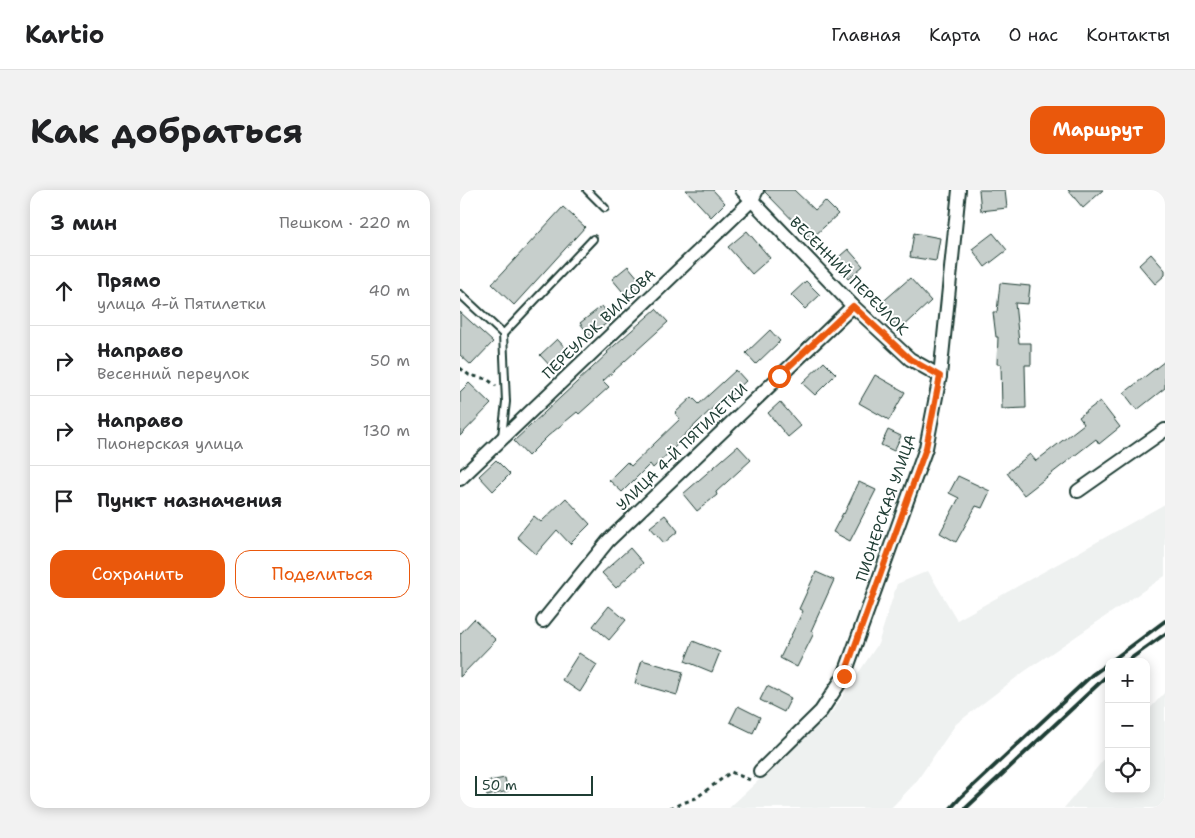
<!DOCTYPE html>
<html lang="ru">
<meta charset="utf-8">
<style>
body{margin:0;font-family:"Shantell Sans",sans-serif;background:#f2f2f2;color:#202124}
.controls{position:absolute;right:15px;bottom:15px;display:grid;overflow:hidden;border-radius:10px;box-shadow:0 2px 12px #0003}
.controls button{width:45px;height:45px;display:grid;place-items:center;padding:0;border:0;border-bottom:1px solid #e0e0e0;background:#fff;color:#202124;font:25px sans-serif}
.scale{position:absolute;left:15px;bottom:12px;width:118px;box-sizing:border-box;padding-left:5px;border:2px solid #1f3d34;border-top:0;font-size:14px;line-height:18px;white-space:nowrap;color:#1f3d34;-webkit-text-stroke:4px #fff;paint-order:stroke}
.stop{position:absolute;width:15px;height:15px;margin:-11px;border:4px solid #ea580c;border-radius:50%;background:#fff}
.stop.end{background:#ea580c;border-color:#fff;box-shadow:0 1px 5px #0008}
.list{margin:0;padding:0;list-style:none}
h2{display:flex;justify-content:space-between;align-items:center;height:65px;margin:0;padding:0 20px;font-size:21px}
h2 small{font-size:16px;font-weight:400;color:#757577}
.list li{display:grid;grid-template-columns:32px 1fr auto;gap:15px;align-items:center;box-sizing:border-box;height:70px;padding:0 20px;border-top:1px solid #e0e0e0}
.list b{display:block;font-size:19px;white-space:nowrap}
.list p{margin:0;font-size:16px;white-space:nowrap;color:#757577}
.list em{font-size:16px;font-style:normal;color:#757577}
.actions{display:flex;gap:10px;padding:15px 20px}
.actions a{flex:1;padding:11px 0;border:1px solid #ea580c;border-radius:15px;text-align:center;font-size:18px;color:#ea580c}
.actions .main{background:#ea580c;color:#fff}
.icon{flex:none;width:28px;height:28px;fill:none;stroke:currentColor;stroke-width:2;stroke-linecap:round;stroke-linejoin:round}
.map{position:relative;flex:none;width:705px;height:618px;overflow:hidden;border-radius:15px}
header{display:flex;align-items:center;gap:30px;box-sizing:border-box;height:70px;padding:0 25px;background:#fff;border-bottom:1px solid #e0e0e0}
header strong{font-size:24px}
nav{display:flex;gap:28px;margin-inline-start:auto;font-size:18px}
.intro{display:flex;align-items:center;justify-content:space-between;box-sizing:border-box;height:120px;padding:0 30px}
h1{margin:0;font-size:35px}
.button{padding:12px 22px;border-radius:15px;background:#ea580c;color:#fff;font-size:18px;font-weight:700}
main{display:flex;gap:30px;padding:0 30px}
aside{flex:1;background:#fff;border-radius:15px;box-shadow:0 2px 12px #0003}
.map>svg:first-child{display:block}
.built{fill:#eef1f0}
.building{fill:#c7cfcc;stroke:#1f3d34}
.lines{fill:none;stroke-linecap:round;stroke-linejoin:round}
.service-casing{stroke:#1f3d34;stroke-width:10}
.minor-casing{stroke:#1f3d34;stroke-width:16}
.path{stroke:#1f3d34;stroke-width:3;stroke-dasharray:4 4;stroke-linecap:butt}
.service{stroke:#fff;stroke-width:6}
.minor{stroke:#fff;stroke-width:12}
.rail{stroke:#1f3d34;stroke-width:4}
.route{stroke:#ea580c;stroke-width:6}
.labels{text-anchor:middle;stroke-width:4;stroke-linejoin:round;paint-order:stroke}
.street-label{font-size:15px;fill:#1f3d34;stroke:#fff}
</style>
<header>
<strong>Kartio</strong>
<nav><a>Главная</a><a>Карта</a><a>О нас</a><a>Контакты</a></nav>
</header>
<div class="intro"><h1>Как добраться</h1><a class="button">Маршрут</a></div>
<main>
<aside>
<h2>3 мин<small>Пешком · 220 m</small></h2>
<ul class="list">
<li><svg class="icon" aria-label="ahead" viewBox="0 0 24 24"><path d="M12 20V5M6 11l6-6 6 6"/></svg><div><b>Прямо</b><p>улица 4-й Пятилетки</p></div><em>40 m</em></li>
<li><svg class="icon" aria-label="right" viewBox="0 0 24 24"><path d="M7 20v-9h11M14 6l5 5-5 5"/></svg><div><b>Направо</b><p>Весенний переулок</p></div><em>50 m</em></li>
<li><svg class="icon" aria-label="right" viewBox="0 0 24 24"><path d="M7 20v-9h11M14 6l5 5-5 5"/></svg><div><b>Направо</b><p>Пионерская улица</p></div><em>130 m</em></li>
<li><svg class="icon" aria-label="arrive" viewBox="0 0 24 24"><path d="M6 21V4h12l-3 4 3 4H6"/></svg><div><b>Пункт назначения</b></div></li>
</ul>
<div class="actions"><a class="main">Сохранить</a><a>Поделиться</a></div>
</aside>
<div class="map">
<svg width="705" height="618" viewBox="0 0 705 618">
<rect width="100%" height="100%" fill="#fff"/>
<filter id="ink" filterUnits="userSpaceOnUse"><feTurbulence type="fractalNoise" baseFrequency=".02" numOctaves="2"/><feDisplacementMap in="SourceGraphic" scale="10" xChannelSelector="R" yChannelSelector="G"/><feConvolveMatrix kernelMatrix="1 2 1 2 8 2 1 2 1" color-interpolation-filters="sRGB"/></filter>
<g filter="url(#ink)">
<g class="built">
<path d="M 705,314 L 705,386 L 565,481 L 496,534 L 456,592 L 431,618 L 269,618 L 372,522 L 418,454 L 437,394 L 468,381 L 497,430 Z"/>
<path d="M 705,502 L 705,618 L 604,618 L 649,563 L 649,599 L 686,599 L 686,523 Z"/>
</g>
<g class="building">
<path d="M 226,0 L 253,0 L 265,13 L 251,27 Z"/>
<path d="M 305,0 L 334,0 L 355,20 L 365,11 L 378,24 L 351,49 L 305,2 Z"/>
<path d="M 519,0 L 545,0 L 547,18 L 521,21 Z"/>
<path d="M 608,0 L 643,0 L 623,18 Z"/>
<path d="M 103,17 L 125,37 L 54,115 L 32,94 Z"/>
<path d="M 287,41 L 310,68 L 292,84 L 268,57 Z"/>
<path d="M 454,43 L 480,48 L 476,71 L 450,67 Z"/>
<path d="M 533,43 L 547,60 L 525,77 L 512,59 Z"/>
<path d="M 388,59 L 403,76 L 388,89 L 373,72 Z"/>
<path d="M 691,64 L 705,80 L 705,85 L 695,94 L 679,75 Z"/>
<path d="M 168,76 L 184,95 L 168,108 L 152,89 Z"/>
<path d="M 450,88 L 471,111 L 440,140 L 418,116 Z"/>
<path d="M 346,91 L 360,105 L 345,119 L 331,105 Z"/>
<path d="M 540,93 L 570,96 L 568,114 L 555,113 L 559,153 L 571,153 L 571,175 L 565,175 L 566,218 L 542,219 L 541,174 L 537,174 L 538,147 L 536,147 L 533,122 L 537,122 Z"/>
<path d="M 142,116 L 152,129 L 130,146 L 120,133 Z"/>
<path d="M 196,119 L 208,132 L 143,191 L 149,197 L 119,224 L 117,222 L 88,246 L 68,266 L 54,251 L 148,163 L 147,162 Z"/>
<path d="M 0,122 L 33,152 L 11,175 L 0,165 Z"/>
<path d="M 310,140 L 320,151 L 296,174 L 286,163 Z"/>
<path d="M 97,149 L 111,164 L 93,179 L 80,165 Z"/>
<path d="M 705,171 L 705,198 L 677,220 L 664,203 Z"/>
<path d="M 364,172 L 376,184 L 355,205 L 342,193 Z"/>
<path d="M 276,180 L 286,191 L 262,213 L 260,211 L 215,254 L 217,255 L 193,278 L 190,274 L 162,302 L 149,290 L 167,272 L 171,276 L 220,229 L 215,223 L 232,207 L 239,214 Z"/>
<path d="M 415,185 L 445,202 L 429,230 L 399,213 Z"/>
<path d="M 9,193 L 31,214 L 0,246 L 0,202 Z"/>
<path d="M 640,211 L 660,237 L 639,254 L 636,249 L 564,305 L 547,283 L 570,264 L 576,271 L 624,234 L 619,227 Z"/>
<path d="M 320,212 L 341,236 L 328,247 L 308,223 Z"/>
<path d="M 428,240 L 441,246 L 434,261 L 421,255 Z"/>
<path d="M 278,256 L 291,270 L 256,302 L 257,305 L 237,321 L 223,304 Z"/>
<path d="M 36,270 L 50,284 L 33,301 L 19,286 Z"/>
<path d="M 498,286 L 530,301 L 522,318 L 516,316 L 496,352 L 480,343 L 499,308 L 489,303 Z"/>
<path d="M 399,292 L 416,300 L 390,351 L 373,342 L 383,323 L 384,324 Z"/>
<path d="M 106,308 L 130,334 L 110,354 L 97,340 L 76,364 L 57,347 L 74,326 L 81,332 Z"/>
<path d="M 205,325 L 218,341 L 204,353 L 190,337 Z"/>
<path d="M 170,358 L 183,373 L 156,398 L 142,383 Z"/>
<path d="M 356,382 L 374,390 L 351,441 L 354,443 L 337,477 L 320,468 L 343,421 L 339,419 Z"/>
<path d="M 149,416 L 166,430 L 149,450 L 133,436 Z"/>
<path d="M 14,429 L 36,450 L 0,487 L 0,444 Z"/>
<path d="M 233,451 L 260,462 L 252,482 L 225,471 Z"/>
<path d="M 119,463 L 137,475 L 120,502 L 102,490 Z"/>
<path d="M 182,470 L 223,482 L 217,505 L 175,493 Z"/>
<path d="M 307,496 L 331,508 L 324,522 L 300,510 Z"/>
<path d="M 278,516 L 300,527 L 293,543 L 270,532 Z"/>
<path d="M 45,588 L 48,601 L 27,606 L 24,592 Z"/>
</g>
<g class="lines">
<defs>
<g id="service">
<path d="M 127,0 L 145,18"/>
<path d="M 0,104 L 43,144 L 46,212 L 42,246"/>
<path d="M 43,144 L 133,49"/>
</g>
<g id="minor">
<path d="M 282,0 L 393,116 L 450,169 L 480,186"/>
<path d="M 0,289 L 292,10 L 297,0"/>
<path d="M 618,301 L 705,240"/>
<path d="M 83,431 L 148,351 L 393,116"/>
<path d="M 300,581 L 361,521 L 384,486 L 466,258 L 480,186 L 499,0"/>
</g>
</defs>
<use href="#service" class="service-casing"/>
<use href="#minor" class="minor-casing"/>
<g class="path">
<path d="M 0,178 L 9,185 L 27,189 L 36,196"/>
<path d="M 210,618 L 236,608 L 271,582 L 290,590"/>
</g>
<use href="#service" class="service"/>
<use href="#minor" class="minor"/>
<g class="rail">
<path d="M 650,472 L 705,431"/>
<path d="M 666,472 L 705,444"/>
<path d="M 491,618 L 501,607 L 632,485 L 649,473"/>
<path d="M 506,618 L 649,484"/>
</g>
</g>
</g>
<g class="lines" filter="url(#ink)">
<path class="route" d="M 319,186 L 393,116 L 450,169 L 480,186 L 466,258 L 384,486"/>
</g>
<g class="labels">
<g class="street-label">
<text transform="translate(389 86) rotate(45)" y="5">ВЕСЕННИЙ ПЕРЕУЛОК</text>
<text transform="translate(139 134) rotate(-44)" y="5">ПЕРЕУЛОК ВИЛКОВА</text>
<text transform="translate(222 257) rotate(-44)" y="5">УЛИЦА 4-Й ПЯТИЛЕТКИ</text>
<text transform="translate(426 318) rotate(-71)" y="5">ПИОНЕРСКАЯ УЛИЦА</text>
</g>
</g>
</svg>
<div class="controls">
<button>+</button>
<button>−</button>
<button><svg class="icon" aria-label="locate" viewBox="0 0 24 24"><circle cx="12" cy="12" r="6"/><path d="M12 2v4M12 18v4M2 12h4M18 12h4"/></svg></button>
</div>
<div class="scale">50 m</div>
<div class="stop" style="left:319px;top:186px"></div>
<div class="stop end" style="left:384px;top:486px"></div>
</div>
</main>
